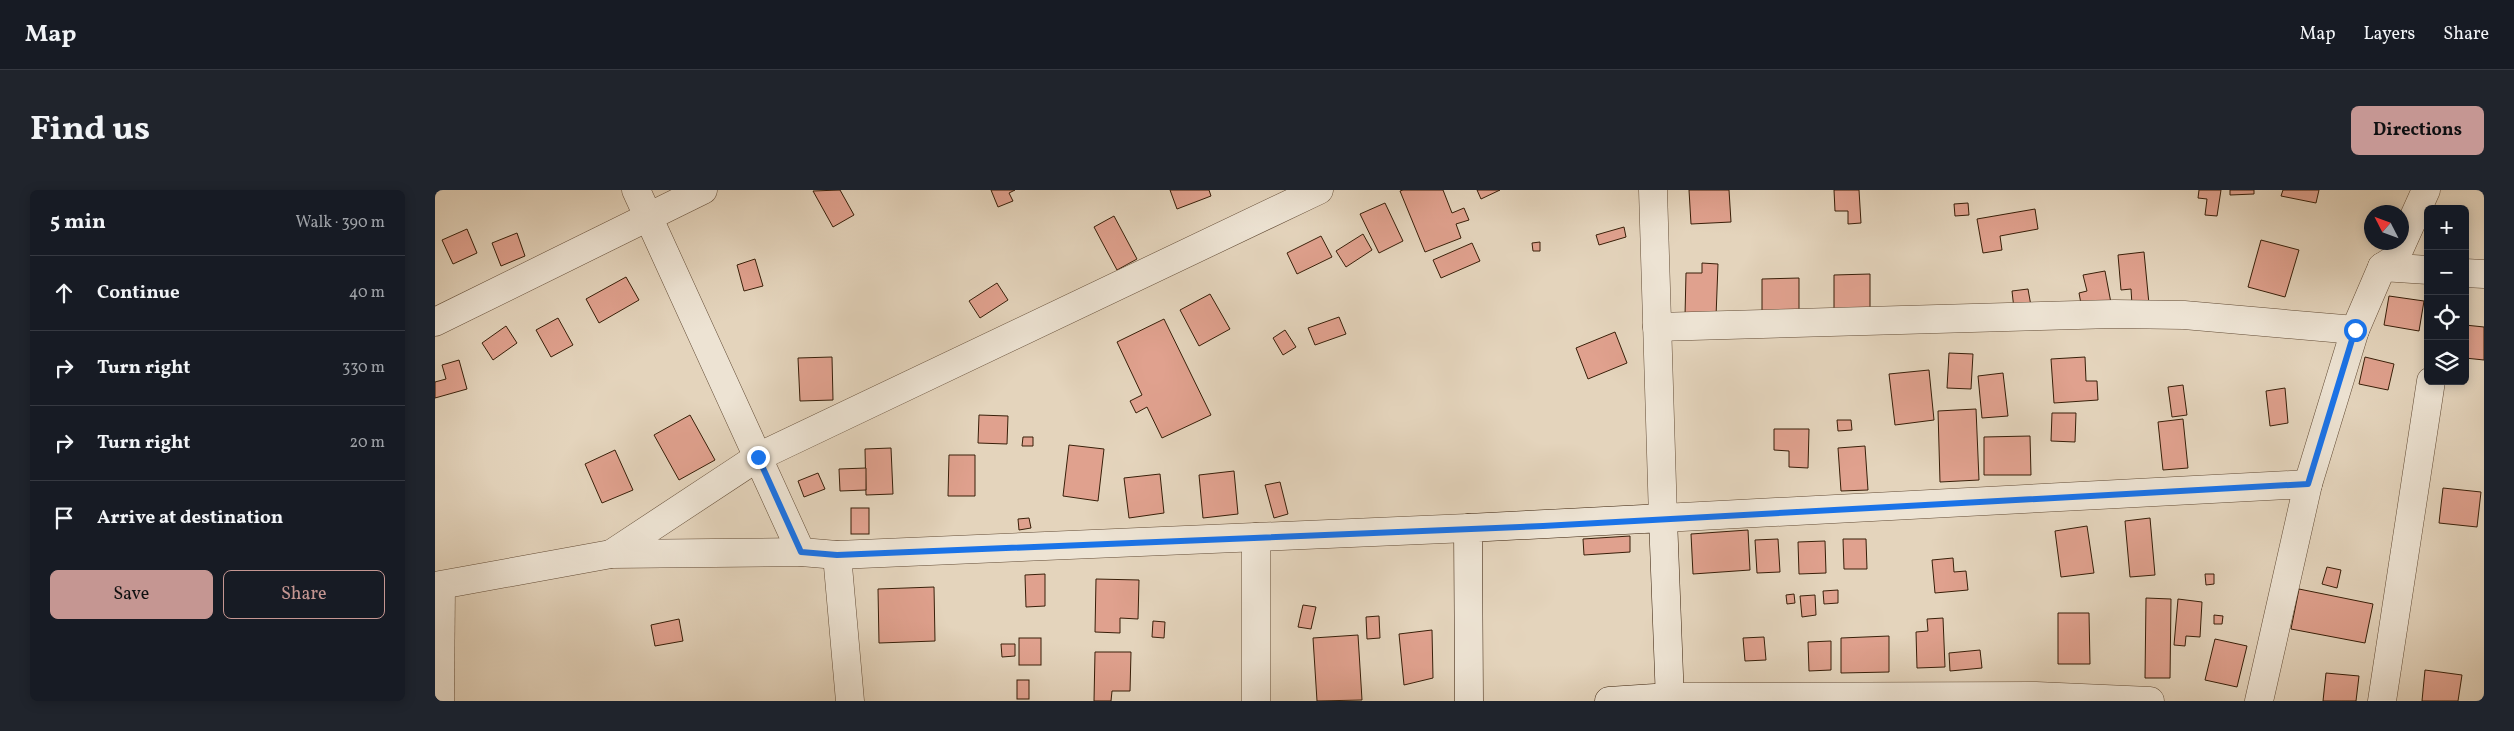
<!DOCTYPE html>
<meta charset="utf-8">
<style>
body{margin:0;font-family:Vollkorn,serif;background:#20242c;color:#f1f3f6}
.controls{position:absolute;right:15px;top:15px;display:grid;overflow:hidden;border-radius:8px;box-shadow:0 2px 12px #0003}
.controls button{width:45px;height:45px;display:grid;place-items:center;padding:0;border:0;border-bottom:1px solid #363941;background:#171b24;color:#f1f3f6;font:25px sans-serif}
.compass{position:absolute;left:1929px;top:15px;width:45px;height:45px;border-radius:50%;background:#171b24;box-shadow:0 2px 12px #0003;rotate:312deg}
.stop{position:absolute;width:15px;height:15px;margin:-11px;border:4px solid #1a73e8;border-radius:50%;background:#fff}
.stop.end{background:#1a73e8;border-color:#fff;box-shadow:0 1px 5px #0008}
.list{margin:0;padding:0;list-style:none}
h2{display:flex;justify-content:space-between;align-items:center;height:65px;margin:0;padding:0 20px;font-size:21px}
h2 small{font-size:16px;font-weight:400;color:#9ea1a6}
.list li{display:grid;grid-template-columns:32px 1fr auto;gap:15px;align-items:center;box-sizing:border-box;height:75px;padding:0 20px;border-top:1px solid #363941}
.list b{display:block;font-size:19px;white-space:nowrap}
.list em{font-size:16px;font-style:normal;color:#9ea1a6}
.actions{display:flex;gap:10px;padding:15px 20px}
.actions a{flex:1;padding:11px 0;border:1px solid #c59692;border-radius:8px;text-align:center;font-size:18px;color:#c59692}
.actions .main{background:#c59692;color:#111}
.icon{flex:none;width:28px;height:28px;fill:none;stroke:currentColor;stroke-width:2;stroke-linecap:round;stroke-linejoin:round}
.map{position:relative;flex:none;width:2049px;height:511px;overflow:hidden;border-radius:8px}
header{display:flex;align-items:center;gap:30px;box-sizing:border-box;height:70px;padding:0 25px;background:#171b24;border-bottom:1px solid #363941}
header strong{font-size:24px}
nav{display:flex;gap:28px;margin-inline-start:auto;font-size:18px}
.intro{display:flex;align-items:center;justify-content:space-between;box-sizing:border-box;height:120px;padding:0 30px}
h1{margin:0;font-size:35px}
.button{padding:12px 22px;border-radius:8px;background:#c59692;color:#111;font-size:18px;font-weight:700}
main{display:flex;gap:30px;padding:0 30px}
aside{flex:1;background:#171b24;border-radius:8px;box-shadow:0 2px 12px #0003}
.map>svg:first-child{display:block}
.building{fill:#e0a18e;stroke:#381f09}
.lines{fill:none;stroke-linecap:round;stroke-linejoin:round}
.street-casing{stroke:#634c36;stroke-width:29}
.secondary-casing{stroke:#381f09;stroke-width:29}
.street{stroke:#ede3d3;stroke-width:28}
.secondary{stroke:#ede3d3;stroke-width:28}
.route{stroke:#1a73e8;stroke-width:6}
</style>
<header>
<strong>Map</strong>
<nav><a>Map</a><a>Layers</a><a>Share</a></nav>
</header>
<div class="intro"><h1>Find us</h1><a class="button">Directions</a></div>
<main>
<aside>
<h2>5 min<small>Walk · 390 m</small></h2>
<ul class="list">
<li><svg class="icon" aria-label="ahead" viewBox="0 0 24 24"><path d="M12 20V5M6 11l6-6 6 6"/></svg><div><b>Continue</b></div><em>40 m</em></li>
<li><svg class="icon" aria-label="right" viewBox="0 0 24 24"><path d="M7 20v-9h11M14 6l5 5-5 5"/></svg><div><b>Turn right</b></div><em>330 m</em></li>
<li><svg class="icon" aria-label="right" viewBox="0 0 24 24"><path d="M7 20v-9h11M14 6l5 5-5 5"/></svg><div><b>Turn right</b></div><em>20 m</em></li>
<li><svg class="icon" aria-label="arrive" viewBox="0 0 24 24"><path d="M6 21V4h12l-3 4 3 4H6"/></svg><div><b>Arrive at destination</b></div></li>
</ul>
<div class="actions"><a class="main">Save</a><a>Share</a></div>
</aside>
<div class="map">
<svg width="2049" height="511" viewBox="0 0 2049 511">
<rect width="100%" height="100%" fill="#e4d4bc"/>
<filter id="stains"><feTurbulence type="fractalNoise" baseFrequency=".004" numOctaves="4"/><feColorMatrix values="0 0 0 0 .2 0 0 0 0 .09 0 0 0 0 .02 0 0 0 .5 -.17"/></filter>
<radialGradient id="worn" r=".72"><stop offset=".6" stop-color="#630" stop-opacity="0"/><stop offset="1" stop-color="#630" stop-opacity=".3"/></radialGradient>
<g class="building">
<path d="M 405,0 L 419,25 L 398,37 L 378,1 Z"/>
<path d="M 556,0 L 580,0 L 574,3 L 578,11 L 563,17 Z"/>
<path d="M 735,0 L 774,0 L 776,6 L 742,19 Z"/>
<path d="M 968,0 L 1008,0 L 1017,23 L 1029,18 L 1034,30 L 1021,34 L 1026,48 L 990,62 L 965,1 Z"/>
<path d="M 1042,0 L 1065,0 L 1046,9 Z"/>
<path d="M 1254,0 L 1294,0 L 1296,32 L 1256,34 Z"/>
<path d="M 1399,0 L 1424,0 L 1426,33 L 1413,34 L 1413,21 L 1400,21 Z"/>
<path d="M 1764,0 L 1786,0 L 1782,26 L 1770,25 L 1772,9 L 1763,8 Z"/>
<path d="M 1795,0 L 1819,0 L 1819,4 L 1795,5 Z"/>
<path d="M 1848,0 L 1884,0 L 1881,13 L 1846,6 Z"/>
<path d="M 950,13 L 968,51 L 944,63 L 925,24 Z"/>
<path d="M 1533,13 L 1534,25 L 1520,26 L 1519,14 Z"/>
<path d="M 1600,19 L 1603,39 L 1565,46 L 1567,60 L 1548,63 L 1542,29 Z"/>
<path d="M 679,26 L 702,69 L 682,80 L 659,37 Z"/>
<path d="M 1189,37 L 1191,47 L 1164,55 L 1161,45 Z"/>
<path d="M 32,39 L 42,63 L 18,74 L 7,50 Z"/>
<path d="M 82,43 L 90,66 L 66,76 L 57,53 Z"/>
<path d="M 928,44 L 937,60 L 911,77 L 901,61 Z"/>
<path d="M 886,46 L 897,67 L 862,84 L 852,63 Z"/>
<path d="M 1826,50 L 1864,60 L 1850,107 L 1813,97 Z"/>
<path d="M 1105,52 L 1105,61 L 1098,61 L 1097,53 Z"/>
<path d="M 1037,53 L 1045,71 L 1006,88 L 998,70 Z"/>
<path d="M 1709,62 L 1714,114 L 1697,115 L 1696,99 L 1686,100 L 1683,65 Z"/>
<path d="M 320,69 L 328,96 L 309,101 L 302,75 Z"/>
<path d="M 1267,73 L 1283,74 L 1281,127 L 1250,126 L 1251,83 L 1267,83 Z"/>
<path d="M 1670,81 L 1676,113 L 1647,119 L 1644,103 L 1652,101 L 1648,85 Z"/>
<path d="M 1435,84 L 1435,119 L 1399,120 L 1399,85 Z"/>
<path d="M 191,87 L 204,110 L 164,133 L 151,109 Z"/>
<path d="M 1364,88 L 1364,129 L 1327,130 L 1327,89 Z"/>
<path d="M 562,93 L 573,110 L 545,128 L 534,111 Z"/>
<path d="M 1593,99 L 1596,116 L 1579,119 L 1577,101 Z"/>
<path d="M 775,104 L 795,139 L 764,156 L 745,120 Z"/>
<path d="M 1954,106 L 1989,111 L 1984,141 L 1949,135 Z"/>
<path d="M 904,127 L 911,144 L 880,155 L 873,138 Z"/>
<path d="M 123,128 L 138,155 L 116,167 L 101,140 Z"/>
<path d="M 729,129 L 776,225 L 727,248 L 712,217 L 701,223 L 695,211 L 707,205 L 682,152 Z"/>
<path d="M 2030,135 L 2049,137 L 2049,170 L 2030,168 Z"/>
<path d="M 71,136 L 82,153 L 58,170 L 47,153 Z"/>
<path d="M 850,140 L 861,157 L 848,165 L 838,148 Z"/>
<path d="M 1180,142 L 1192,173 L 1153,189 L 1141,158 Z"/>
<path d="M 1514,163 L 1538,164 L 1536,199 L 1512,198 Z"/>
<path d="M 397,167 L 398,210 L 365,211 L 363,168 Z"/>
<path d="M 1650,167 L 1651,191 L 1662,191 L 1663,210 L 1619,213 L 1616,169 Z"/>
<path d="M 1930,167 L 1959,174 L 1953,200 L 1924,194 Z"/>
<path d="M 24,170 L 32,199 L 0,208 L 0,192 L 11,189 L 7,175 Z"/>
<path d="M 1494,180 L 1499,230 L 1460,235 L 1454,184 Z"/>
<path d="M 1568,183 L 1573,226 L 1547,228 L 1543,186 Z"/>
<path d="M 1748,195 L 1752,225 L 1737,227 L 1733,197 Z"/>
<path d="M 1850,198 L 1853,233 L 1835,236 L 1831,201 Z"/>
<path d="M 1541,219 L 1544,290 L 1505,292 L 1503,221 Z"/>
<path d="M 1617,223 L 1641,223 L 1640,252 L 1616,251 Z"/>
<path d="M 255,225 L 280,270 L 244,290 L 219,245 Z"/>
<path d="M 544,225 L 573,226 L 572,254 L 543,253 Z"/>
<path d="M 1748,229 L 1753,278 L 1728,280 L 1723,232 Z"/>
<path d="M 1402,230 L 1416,230 L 1417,240 L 1403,241 Z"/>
<path d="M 1339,239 L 1374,239 L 1373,278 L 1354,277 L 1354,261 L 1339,260 Z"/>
<path d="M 1595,246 L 1596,285 L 1549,285 L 1549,247 Z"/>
<path d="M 588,247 L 598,247 L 598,256 L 587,256 Z"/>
<path d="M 634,255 L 669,259 L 663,311 L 628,306 Z"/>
<path d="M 1430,256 L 1433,300 L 1406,301 L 1403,258 Z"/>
<path d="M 456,258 L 458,304 L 431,305 L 430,259 Z"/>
<path d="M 180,260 L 198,300 L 167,313 L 150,274 Z"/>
<path d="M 514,265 L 540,265 L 540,306 L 513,306 Z"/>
<path d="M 431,278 L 431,300 L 405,301 L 404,279 Z"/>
<path d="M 799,281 L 803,324 L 768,328 L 764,285 Z"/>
<path d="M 383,283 L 390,299 L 369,307 L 363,291 Z"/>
<path d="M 725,284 L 729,323 L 694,328 L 689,288 Z"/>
<path d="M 845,292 L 853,324 L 839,328 L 830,295 Z"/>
<path d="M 2008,298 L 2046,302 L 2042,337 L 2004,333 Z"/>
<rect x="416" y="318" width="18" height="26"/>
<path d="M 594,328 L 596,338 L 584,340 L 583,329 Z"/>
<path d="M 1715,328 L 1720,385 L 1695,387 L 1690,331 Z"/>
<path d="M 1652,336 L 1659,383 L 1626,387 L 1620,341 Z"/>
<path d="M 1313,340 L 1315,380 L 1258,384 L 1256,344 Z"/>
<path d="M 1195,346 L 1195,362 L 1149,365 L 1148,349 Z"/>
<path d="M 1343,349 L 1345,382 L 1322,383 L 1320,350 Z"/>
<path d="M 1408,349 L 1431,349 L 1432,379 L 1409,379 Z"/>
<path d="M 1390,351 L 1391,383 L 1364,384 L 1363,352 Z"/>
<path d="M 1518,368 L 1519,382 L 1531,381 L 1533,400 L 1500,403 L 1497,370 Z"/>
<path d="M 1892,377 L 1906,380 L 1902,398 L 1887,394 Z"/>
<path d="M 610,384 L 610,416 L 591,417 L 590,385 Z"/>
<path d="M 1770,384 L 1779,384 L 1779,394 L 1771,395 Z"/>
<path d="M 661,389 L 704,390 L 703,429 L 685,428 L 685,443 L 660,442 Z"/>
<path d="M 499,397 L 500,451 L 444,453 L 443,399 Z"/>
<path d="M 1864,399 L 1938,414 L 1930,453 L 1856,439 Z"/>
<path d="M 1403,400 L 1403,413 L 1389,414 L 1388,401 Z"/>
<path d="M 1359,404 L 1360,413 L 1352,414 L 1351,405 Z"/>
<path d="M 1380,405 L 1381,425 L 1367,427 L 1365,406 Z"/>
<path d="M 1711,408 L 1736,409 L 1735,488 L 1710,488 Z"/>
<path d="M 1743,409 L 1767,412 L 1765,447 L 1751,446 L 1750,456 L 1739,455 Z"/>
<path d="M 868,415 L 881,417 L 876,439 L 863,437 Z"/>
<path d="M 1623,423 L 1654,423 L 1655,474 L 1623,474 Z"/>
<path d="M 1779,425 L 1788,426 L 1787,434 L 1779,434 Z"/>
<path d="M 944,426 L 945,448 L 932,449 L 931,427 Z"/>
<path d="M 1508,428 L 1510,477 L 1482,478 L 1481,442 L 1493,441 L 1492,429 Z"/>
<path d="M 244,429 L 248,451 L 220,456 L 216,435 Z"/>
<path d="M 718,431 L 730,432 L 729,448 L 717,447 Z"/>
<path d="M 997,440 L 998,488 L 969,495 L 964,444 Z"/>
<path d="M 923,445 L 927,510 L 882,511 L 878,448 Z"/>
<path d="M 1454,446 L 1454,482 L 1406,483 L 1406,448 Z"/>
<path d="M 1329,447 L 1331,470 L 1310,471 L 1308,448 Z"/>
<rect x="584" y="448" width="22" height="27"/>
<path d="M 1780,449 L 1812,456 L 1802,497 L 1770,490 Z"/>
<path d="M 1396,451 L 1396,480 L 1374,481 L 1373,452 Z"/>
<path d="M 566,454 L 580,454 L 580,466 L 567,467 Z"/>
<path d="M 1545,460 L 1547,478 L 1515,481 L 1514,463 Z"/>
<path d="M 660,462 L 696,462 L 695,501 L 677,501 L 676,511 L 659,511 Z"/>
<path d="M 1990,480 L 2027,485 L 2023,511 L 1987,511 Z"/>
<path d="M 1891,483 L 1924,486 L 1921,511 L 1888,511 Z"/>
<rect x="582" y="490" width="12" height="19"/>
</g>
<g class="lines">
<defs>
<g id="street">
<path d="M 201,0 L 366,362"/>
<path d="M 1218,0 L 1228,328 L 1873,294"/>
<path d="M 1947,77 L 1960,69 L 1991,0"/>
<path d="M 2030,83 L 2049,84"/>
<path d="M 0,132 L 268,0"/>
<path d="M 1222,137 L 1679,124 L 1749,125 L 1920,140"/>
<path d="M 821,347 L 821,511"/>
<path d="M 176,364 L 323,267 L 884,0"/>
<path d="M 402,365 L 415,511"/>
<path d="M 0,396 L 176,364 L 366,362 L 402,365 L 1033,338"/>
<path d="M 1235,507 L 1601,506 L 1715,511"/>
<path d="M 5,511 L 6,396"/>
<path d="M 1824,511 L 1873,294 L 1920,140 L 1947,77 L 1993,80"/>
<path d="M 1947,511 L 1996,191"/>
</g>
<g id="secondary">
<path d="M 1034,511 L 1033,338 L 1228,328 L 1235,511"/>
<path d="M 1174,511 L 1235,507"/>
</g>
</defs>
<use href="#street" class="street-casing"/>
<use href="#secondary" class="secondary-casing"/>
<use href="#street" class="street"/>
<use href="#secondary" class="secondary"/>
</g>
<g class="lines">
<path class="route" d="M 323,267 L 366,362 L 402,365 L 1108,336 L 1873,294 L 1920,140"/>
</g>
<rect width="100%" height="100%" filter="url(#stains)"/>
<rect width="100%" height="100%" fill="url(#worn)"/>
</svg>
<div class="controls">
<button>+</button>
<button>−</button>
<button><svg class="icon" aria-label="locate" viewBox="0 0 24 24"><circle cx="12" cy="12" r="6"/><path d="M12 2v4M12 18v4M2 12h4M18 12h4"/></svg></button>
<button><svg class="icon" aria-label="layers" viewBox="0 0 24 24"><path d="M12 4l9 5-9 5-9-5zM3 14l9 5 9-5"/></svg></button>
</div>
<svg class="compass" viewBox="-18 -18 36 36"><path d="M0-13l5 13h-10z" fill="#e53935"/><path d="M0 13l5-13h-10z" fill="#9ea1a6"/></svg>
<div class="stop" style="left:1920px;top:140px"></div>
<div class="stop end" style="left:323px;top:267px"></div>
</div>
</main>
